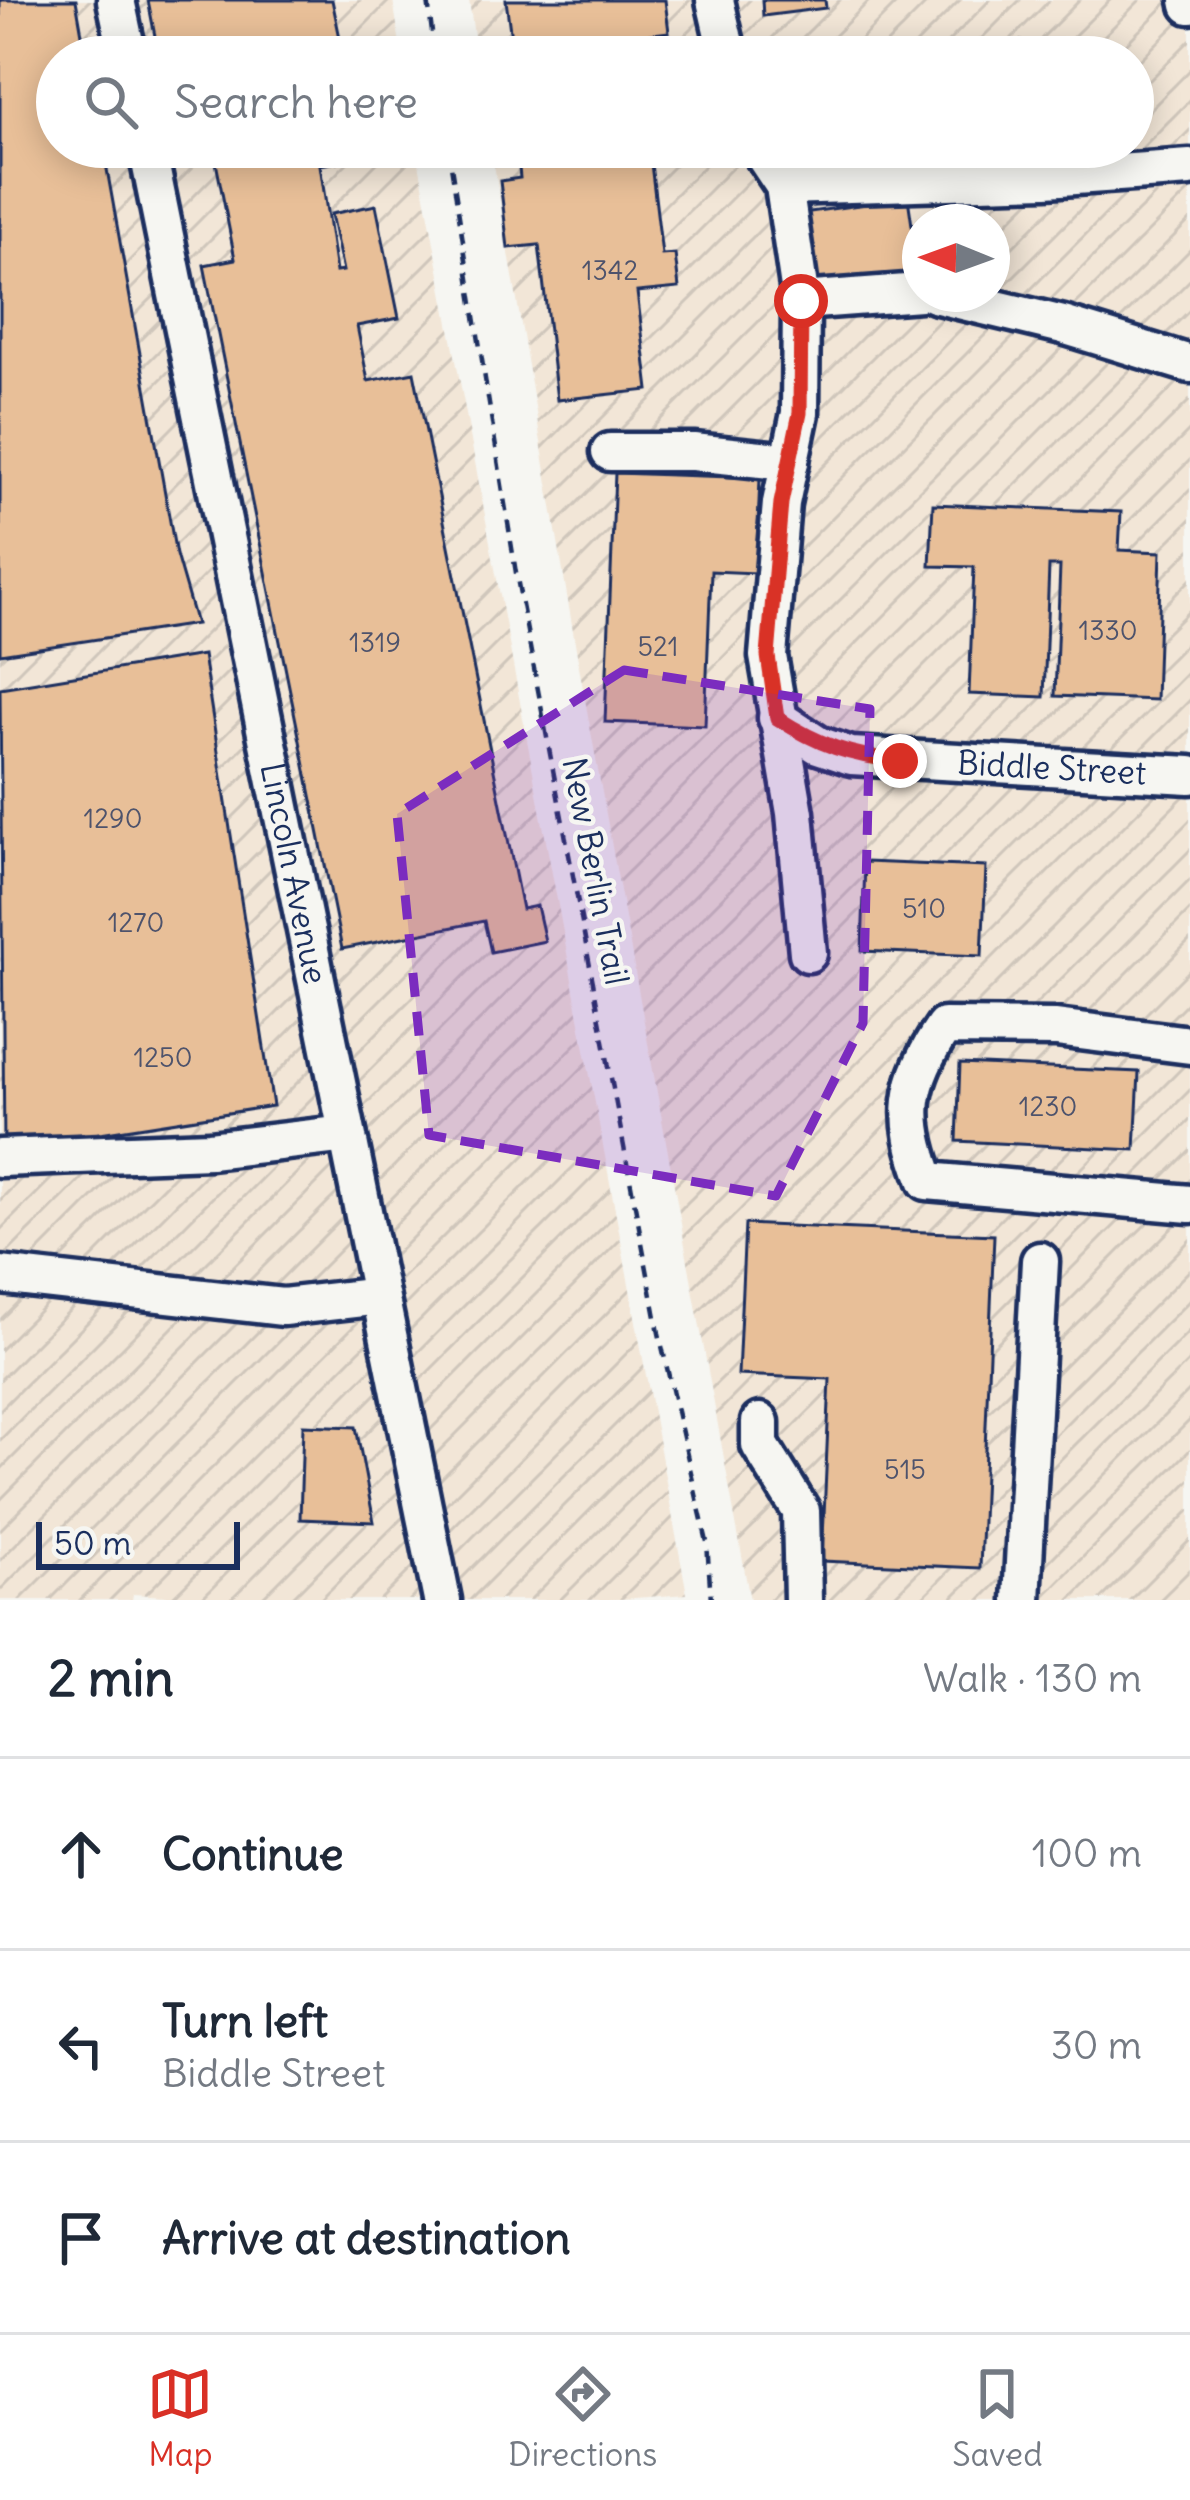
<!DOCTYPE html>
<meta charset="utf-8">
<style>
body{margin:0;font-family:Delius,sans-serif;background:#f6f6f7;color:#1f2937}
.compass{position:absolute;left:902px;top:204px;width:108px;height:108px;border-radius:50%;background:#fff;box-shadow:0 6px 30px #0003;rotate:271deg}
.scale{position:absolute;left:36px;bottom:30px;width:204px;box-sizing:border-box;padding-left:12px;border:6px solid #1b2f5e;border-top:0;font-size:33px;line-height:42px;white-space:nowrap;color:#1b2f5e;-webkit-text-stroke:9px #f6f6f2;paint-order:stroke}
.stop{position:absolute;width:36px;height:36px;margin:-27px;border:9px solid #d93025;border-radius:50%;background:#fff}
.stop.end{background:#d93025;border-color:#fff;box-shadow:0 3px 12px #0008}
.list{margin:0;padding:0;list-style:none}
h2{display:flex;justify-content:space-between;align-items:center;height:156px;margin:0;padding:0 48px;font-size:51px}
h2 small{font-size:39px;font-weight:400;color:#747a83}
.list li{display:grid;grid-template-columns:78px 1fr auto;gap:36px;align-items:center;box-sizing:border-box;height:192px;padding:0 48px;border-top:3px solid #e0e1e3}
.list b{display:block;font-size:45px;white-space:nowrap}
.list p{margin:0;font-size:39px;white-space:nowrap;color:#747a83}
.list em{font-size:39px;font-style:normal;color:#747a83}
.icon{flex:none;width:66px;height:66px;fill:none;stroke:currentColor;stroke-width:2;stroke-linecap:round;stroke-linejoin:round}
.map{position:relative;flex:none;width:1190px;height:1600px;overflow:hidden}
.search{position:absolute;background:#fff;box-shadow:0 6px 30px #0003;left:36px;right:36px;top:36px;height:132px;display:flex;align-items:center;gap:30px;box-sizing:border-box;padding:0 42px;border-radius:66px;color:#747a83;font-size:45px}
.sheet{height:732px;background:#fff}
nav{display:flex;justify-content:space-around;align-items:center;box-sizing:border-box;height:168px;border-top:3px solid #e0e1e3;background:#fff;font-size:33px;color:#747a83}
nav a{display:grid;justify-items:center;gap:6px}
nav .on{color:#d93025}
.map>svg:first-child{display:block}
.industrial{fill:url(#industrial-furrows);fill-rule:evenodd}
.building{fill:#e8bf98;stroke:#1b2f5e;stroke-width:3}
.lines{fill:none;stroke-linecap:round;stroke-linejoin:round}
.minor-casing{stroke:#1b2f5e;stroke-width:45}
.path{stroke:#1b2f5e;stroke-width:4.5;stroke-dasharray:12 9;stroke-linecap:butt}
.minor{stroke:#f6f6f2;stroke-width:36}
.route{stroke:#d93025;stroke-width:15}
.marked{fill:#7b2cbf;fill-opacity:0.2;stroke:#7b2cbf;stroke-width:9;stroke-dasharray:24 15;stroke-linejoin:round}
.labels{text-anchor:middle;stroke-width:9;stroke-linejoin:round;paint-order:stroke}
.number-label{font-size:27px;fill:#4e536c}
.street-label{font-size:33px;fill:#1b2f5e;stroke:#f6f6f2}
</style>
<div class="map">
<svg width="1190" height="1600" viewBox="0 0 1190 1600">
<defs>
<pattern id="industrial-furrows" width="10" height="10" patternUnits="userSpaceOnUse" patternTransform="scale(3)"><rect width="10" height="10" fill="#f2e6d7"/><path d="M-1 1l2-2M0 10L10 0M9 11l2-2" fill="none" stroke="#cfc6bb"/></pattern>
</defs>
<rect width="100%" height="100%" fill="#f6f6f2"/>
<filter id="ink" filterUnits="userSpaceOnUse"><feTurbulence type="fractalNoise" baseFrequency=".00833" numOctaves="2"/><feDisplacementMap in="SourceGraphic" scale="24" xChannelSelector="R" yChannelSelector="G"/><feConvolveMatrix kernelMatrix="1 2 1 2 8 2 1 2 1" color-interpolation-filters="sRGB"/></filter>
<g filter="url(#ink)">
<g class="industrial">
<path d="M 0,0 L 393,0 L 402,57 L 57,57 L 57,147 L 416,147 L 687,1594 L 608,1600 L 235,1600 L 133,1594 L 132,1600 L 0,1600 Z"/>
<path d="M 469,0 L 1190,0 L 1190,1600 L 750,1600 L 580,672 L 491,147 L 1133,147 L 1133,57 L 477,57 ZM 920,222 L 992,222 L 992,294 L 920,294 Z"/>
</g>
<g class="building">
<path d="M 0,0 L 76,0 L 86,57 L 57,57 L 57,147 L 103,147 L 176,555 L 196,624 L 0,654 Z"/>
<path d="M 148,0 L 332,0 L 344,57 L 159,57 Z"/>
<path d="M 506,0 L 665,0 L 669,32 L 636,36 L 639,57 L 490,57 L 513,54 Z"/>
<path d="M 762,0 L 825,0 L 826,8 L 763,16 Z"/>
<path d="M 1021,41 L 1023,57 L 917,57 L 917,52 Z"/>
<path d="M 200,147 L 362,147 L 364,157 L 320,165 L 336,272 L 343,271 L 331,214 L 376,205 L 399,318 L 357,326 L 368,381 L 414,372 L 522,909 L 537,906 L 545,941 L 491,952 L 484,921 L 342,949 L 204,265 L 235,259 L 214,152 L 201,154 Z"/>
<path d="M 517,147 L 649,147 L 662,255 L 675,254 L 679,288 L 637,292 L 649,390 L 557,400 L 539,245 L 508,248 L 500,181 L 520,178 Z"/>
<path d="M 908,198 L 919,273 L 813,288 L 803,213 Z"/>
<path d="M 615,473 L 760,478 L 756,573 L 711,571 L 705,726 L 605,722 Z"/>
<path d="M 933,504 L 1121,512 L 1119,550 L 1161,552 L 1156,700 L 1055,696 L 1060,566 L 1049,566 L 1044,697 L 969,694 L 974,567 L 930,566 Z"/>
<path d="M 203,655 L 273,1106 L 4,1148 L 0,688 Z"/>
<path d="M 865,862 L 986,867 L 982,956 L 862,951 Z"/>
<path d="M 960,1064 L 1139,1072 L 1135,1150 L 957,1141 Z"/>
<path d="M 745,1224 L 994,1235 L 980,1568 L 822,1561 L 830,1379 L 738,1375 Z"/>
<path d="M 303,1425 L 356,1427 L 374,1522 L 300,1519 Z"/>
</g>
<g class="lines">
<defs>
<g id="minor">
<path d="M 116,0 L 128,57"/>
<path d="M 715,0 L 728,57"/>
<path d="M 1189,0 L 1190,5"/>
<path id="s1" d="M 147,147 L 442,1600"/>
<path d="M 758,147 L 784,186 L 801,301 L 800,413 L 781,503 L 768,656 L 795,813 L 808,953"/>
<path d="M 784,186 L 1046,178 L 1190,168"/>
<path d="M 934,294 L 1063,325 L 1190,364"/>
<path d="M 801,301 L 920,292"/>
<path d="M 610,452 L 693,452 L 790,462"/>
<path id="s2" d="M 777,718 L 818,745 L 851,756 L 1190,775"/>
<path d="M 1190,1045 L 1056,1028 L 944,1027 C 906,1083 902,1118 927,1181 L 1190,1204"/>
<path d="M 0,1158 L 210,1150 L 347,1134"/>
<path d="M 0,1275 L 283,1307 L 380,1296"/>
<path d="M 760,1422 L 760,1445 L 801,1511 L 803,1600"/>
<path d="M 1022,1600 L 1040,1261"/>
</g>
</defs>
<use href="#minor" class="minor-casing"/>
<g class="path">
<path d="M 428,0 L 435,57"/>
<path d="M 448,147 L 516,573 L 659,1333 L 707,1542 L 711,1600"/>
</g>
<use href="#minor" class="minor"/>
</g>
</g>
<g class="lines" filter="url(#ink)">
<path class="route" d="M 801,301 L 800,413 L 781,503 L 768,656 L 777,718 C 819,745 850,756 900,761"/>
</g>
<path class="marked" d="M 624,670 L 870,709 L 863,1023 L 776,1196 L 429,1135 L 397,814 Z"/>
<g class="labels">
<g class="number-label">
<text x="610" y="280">1342</text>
<text x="1108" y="640">1330</text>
<text x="375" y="652">1319</text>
<text x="658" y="656">521</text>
<text x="113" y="828">1290</text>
<text x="924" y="918">510</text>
<text x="136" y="932">1270</text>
<text x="163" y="1067">1250</text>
<text x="1048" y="1116">1230</text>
<text x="905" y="1479">515</text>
</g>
<g class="street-label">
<text dy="12" stroke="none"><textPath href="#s2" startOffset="285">Biddle Street</textPath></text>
<text transform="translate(596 871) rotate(79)" y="12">New Berlin Trail</text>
<text dy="12" stroke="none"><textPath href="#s1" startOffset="741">Lincoln Avenue</textPath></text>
</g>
</g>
</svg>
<svg class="compass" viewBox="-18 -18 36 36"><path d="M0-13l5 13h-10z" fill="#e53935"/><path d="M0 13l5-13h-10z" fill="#747a83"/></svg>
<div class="scale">50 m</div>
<div class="stop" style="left:801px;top:301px"></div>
<div class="stop end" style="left:900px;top:761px"></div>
<div class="search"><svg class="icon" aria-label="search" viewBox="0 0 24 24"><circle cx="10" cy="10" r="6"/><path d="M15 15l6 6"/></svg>Search here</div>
</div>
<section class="sheet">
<h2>2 min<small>Walk · 130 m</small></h2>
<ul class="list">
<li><svg class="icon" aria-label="ahead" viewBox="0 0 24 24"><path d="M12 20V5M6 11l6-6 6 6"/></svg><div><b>Continue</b></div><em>100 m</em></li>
<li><svg class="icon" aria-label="left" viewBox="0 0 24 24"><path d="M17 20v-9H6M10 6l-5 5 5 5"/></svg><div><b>Turn left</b><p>Biddle Street</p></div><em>30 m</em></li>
<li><svg class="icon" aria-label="arrive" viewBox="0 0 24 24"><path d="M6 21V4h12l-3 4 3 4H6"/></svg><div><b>Arrive at destination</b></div></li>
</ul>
</section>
<nav>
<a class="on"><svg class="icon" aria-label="map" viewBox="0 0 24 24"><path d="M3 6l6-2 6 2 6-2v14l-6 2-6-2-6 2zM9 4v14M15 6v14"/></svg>Map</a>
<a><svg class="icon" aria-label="directions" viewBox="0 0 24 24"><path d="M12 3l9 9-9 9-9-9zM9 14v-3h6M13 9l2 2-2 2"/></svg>Directions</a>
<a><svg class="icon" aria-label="saved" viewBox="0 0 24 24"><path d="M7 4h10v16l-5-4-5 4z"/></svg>Saved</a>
</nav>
